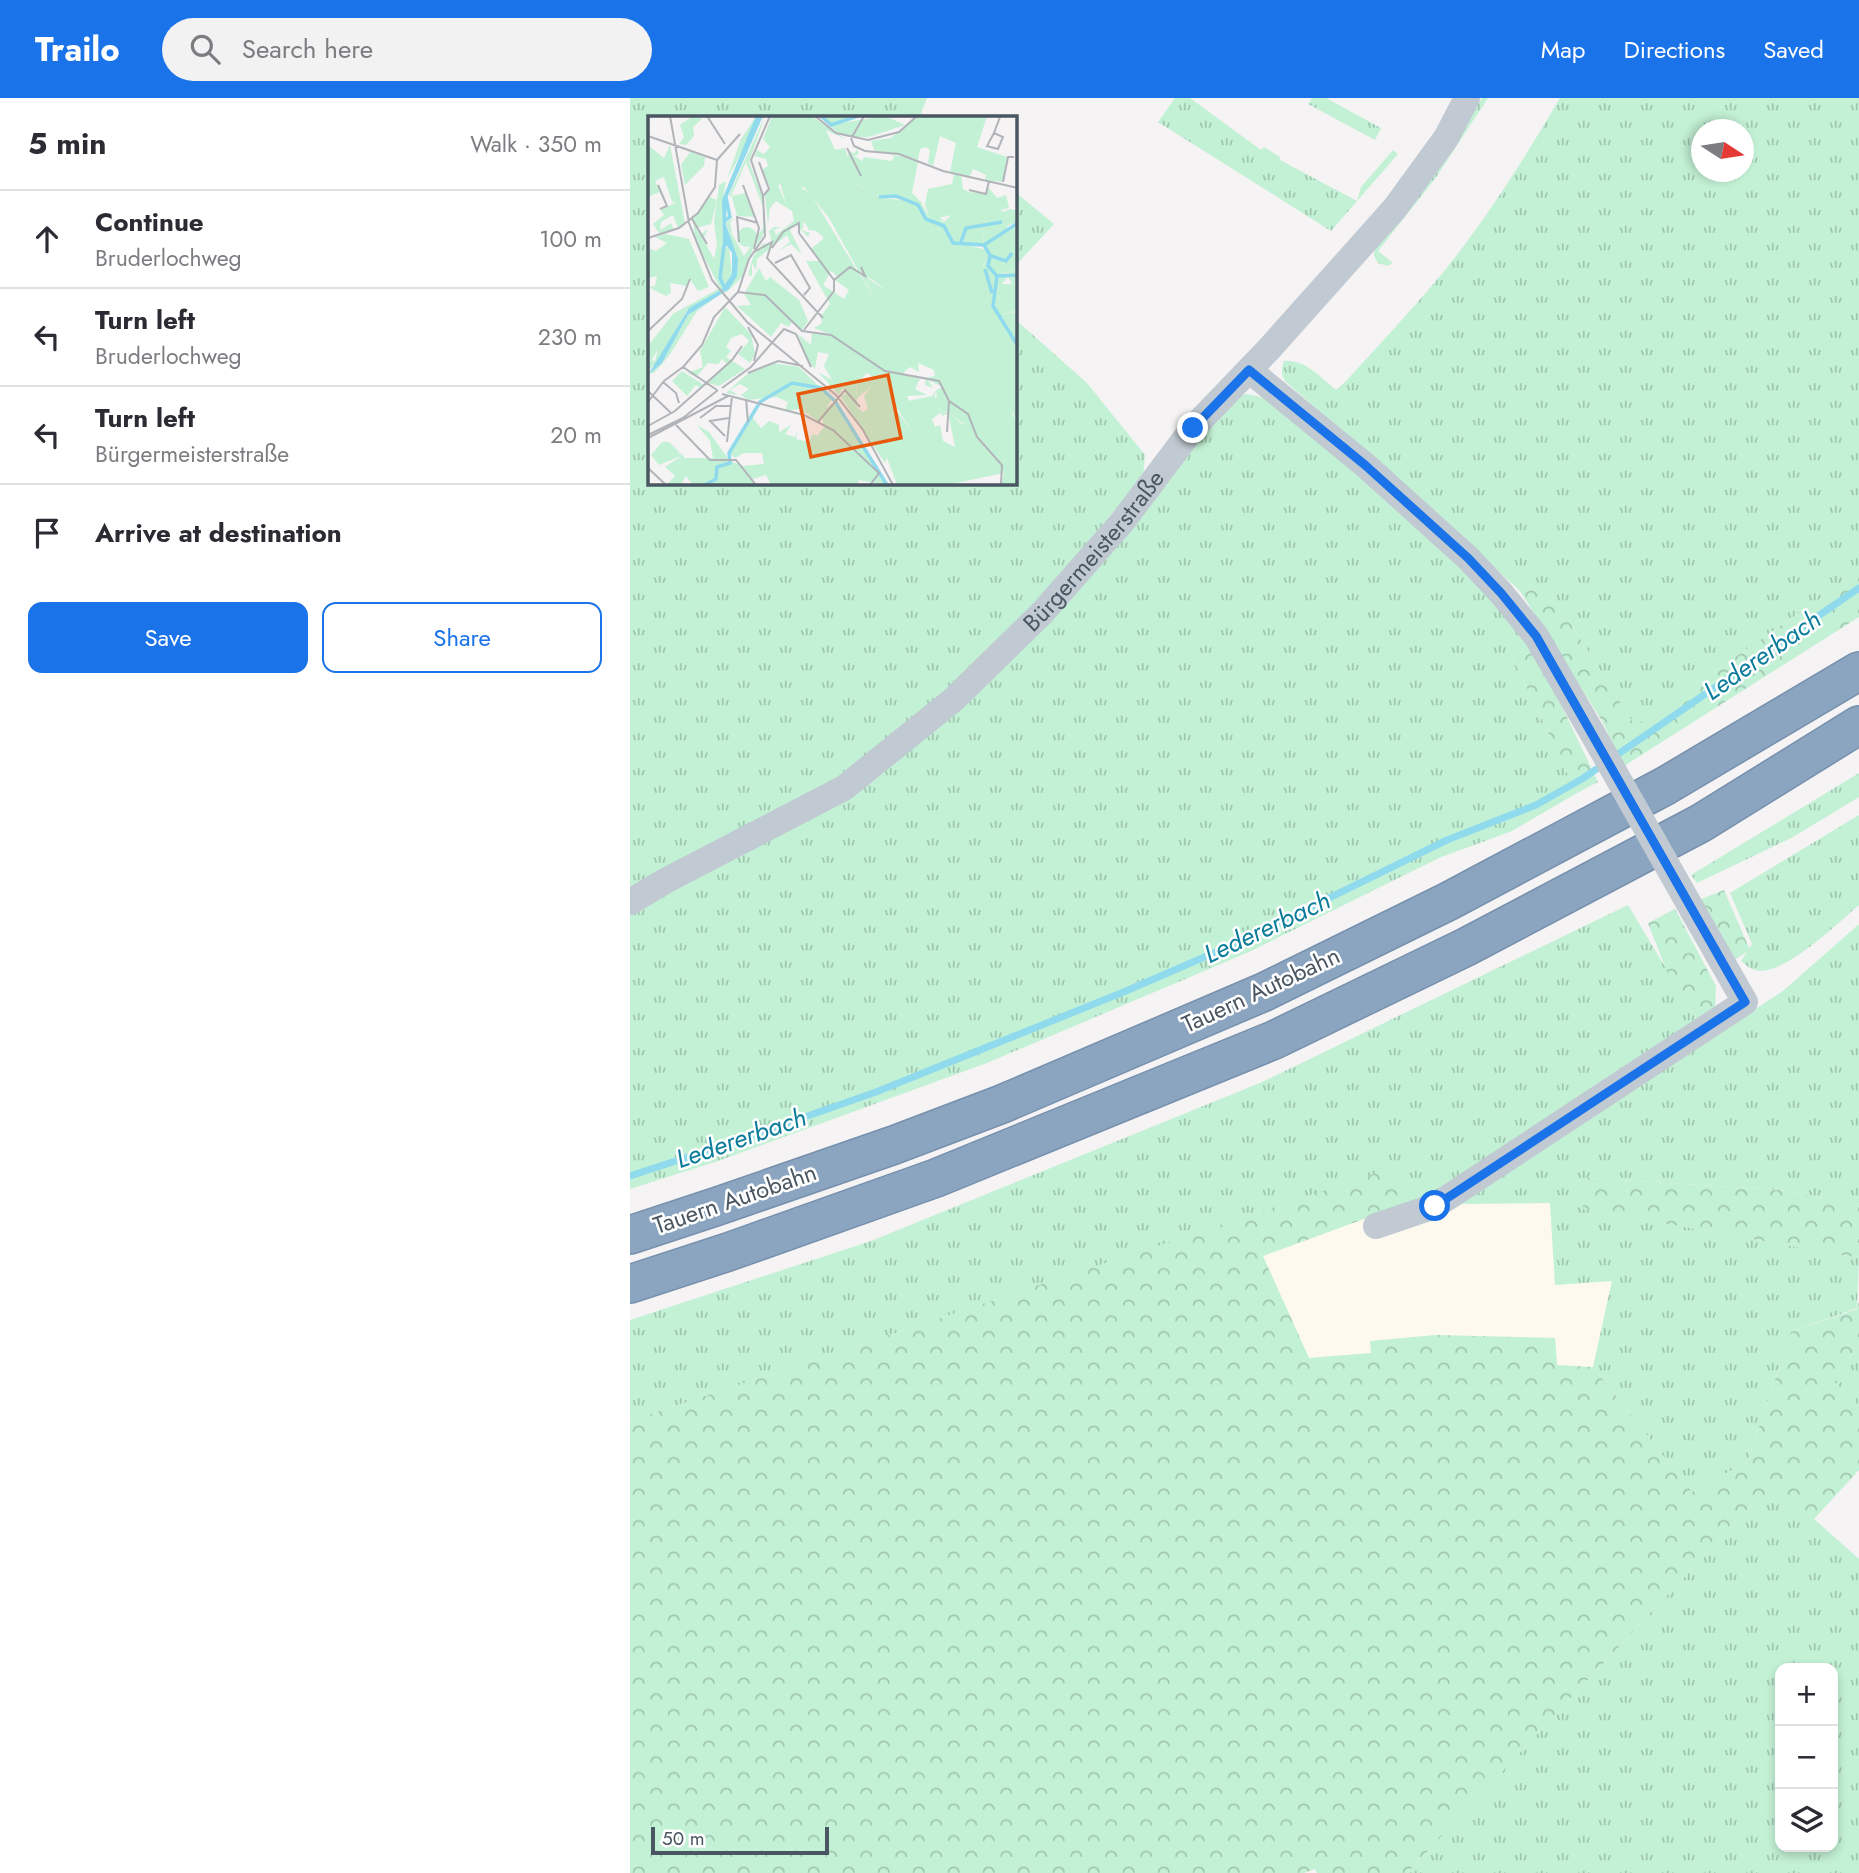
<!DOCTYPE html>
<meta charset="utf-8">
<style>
body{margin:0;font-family:Jost,sans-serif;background:#f2f2f3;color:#2b2b33}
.controls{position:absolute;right:21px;bottom:21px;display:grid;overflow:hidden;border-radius:14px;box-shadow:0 4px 10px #0003}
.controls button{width:63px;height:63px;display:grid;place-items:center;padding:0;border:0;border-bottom:2px solid #e1e1e2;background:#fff;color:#2b2b33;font:35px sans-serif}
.compass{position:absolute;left:1061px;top:21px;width:63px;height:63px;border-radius:50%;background:#fff;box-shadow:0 4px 10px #0003;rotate:102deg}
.scale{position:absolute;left:21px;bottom:18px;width:178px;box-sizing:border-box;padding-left:7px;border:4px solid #4a5661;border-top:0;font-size:19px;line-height:24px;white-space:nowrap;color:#4a5661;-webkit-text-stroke:5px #fff;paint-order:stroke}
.stop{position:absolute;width:21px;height:21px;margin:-16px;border:5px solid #1a73e8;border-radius:50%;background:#fff}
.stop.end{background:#1a73e8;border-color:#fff;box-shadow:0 2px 7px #0008}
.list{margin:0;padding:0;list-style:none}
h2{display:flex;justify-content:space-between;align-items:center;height:91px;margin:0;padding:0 28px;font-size:30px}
h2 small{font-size:23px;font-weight:400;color:#7c7c81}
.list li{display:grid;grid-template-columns:46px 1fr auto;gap:21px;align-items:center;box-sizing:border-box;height:98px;padding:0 28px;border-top:2px solid #e1e1e2}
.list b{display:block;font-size:26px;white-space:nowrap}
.list p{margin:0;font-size:23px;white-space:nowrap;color:#7c7c81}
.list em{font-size:23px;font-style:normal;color:#7c7c81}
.actions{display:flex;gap:14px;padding:21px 28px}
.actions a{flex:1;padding:16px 0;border:2px solid #1a73e8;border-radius:14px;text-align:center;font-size:24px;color:#1a73e8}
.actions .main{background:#1a73e8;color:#fff}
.icon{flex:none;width:38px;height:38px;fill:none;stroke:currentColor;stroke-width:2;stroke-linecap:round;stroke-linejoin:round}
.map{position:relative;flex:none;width:1229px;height:1775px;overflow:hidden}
header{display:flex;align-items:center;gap:42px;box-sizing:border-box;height:98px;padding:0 35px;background:#1a73e8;color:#fff}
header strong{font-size:33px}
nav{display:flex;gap:38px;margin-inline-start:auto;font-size:24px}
.search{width:490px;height:63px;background:#f2f2f3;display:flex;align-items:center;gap:18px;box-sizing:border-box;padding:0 24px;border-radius:38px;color:#7c7c81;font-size:26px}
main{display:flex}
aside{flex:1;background:#fff}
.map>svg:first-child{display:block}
.commercial{fill:#fdf9ef}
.grass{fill:url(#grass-tufts);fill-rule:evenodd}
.forest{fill:url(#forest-crowns)}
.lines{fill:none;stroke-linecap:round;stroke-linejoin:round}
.stream{stroke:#90daee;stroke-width:7}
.highway-casing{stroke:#7690ad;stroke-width:40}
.minor{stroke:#c1cad2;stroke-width:26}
.highway{stroke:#8ba5c1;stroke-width:37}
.minor-bridge{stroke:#c1cad2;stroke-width:26}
.route{stroke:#1a73e8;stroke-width:9}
.labels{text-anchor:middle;stroke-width:5;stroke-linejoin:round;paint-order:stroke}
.street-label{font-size:24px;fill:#4a5661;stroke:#fff}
.water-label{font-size:26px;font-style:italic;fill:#0c7c9b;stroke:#fff}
.inset-river{fill:none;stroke:#90daee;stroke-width:3.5}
.inset-road{fill:none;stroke:#b1b4b9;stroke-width:2}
.view{fill:#e8590c;fill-opacity:0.15;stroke:#e8590c;stroke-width:3.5}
.inset-edge{fill:none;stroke:#4a5661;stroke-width:3.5}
</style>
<header>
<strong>Trailo</strong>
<div class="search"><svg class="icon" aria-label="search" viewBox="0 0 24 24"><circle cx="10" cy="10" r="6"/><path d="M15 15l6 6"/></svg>Search here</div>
<nav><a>Map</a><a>Directions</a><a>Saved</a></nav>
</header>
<main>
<aside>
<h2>5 min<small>Walk · 350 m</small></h2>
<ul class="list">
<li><svg class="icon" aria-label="ahead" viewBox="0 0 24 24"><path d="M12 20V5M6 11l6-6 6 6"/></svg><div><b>Continue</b><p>Bruderlochweg</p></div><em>100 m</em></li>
<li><svg class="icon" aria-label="left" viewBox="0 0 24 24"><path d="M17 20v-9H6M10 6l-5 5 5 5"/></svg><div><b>Turn left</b><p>Bruderlochweg</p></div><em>230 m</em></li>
<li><svg class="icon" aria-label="left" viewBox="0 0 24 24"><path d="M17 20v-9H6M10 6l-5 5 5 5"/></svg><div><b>Turn left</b><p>Bürgermeisterstraße</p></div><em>20 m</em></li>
<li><svg class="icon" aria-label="arrive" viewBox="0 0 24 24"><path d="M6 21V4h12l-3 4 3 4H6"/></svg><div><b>Arrive at destination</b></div></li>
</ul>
<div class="actions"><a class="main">Save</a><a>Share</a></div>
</aside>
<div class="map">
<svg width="1229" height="1775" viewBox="0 0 1229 1775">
<defs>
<pattern id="grass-tufts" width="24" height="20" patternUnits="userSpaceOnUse" patternTransform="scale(1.75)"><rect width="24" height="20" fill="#c3f1d5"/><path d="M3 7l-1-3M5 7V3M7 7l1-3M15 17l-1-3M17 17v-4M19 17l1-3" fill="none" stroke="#a0c6b0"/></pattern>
<pattern id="forest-crowns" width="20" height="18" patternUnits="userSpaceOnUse" patternTransform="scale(1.75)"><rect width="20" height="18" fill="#c3f1d5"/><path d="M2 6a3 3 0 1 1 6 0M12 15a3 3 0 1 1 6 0" fill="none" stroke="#a0c6b0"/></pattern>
</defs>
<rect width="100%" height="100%" fill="#f5f3f3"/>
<path class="commercial" d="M 920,1105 L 925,1187 L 982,1183 L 963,1269 L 927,1267 L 925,1240 L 806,1237 L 741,1243 L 741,1255 L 679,1260 L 633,1158 L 742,1118 L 783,1107 Z"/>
<g class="grass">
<path d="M 0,0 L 297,0 L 291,15 L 296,19 L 19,19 L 19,385 L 385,385 L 385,221 L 457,285 L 515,357 L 513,380 L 353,565 L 210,684 L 0,796 Z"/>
<path d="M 545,0 L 560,0 L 631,52 L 634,49 L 650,59 L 650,62 L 727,103 L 731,89 L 763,52 L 768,56 L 701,133 L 528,24 Z"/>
<path d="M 682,0 L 696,0 L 751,30 L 745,42 L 678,6 Z"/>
<path d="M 852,0 L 858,0 L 805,81 L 748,153 L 763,165 L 757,168 L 748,165 L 744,158 L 745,149 L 799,80 Z"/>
<path d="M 930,0 L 1229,0 L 1229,474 L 1005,628 L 918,490 L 890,493 L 768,382 L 655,283 C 651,275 651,271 654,263 C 675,261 690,279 706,292 L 715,284 C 747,249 780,214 811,177 C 856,122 894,61 930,0 ZM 1072,32 L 1114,32 L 1114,74 L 1072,74 Z"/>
<path d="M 385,94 L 424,126 L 385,168 Z"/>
<path d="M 618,296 L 634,300 L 788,424 L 903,548 L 882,559 L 947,695 L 882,733 L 809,760 L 619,854 L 357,965 L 88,1063 L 0,1091 L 0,812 L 289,641 L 603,298 Z"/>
<path d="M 1229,675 L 1229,699 L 1163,739 L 1067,785 L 1061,777 Z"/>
<path d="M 1229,717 L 1229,807 C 1209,824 1152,880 1125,872 C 1120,871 1115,866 1111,863 L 1122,846 L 1100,795 Z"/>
<path d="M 998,807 L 1068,924 L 783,1107 L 761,1071 L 0,1323 L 0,1222 L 241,1143 L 630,985 Z"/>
<path d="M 1229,826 L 1229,1106 L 1149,1092 L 957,1080 L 954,1111 L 1229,1160 L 1227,1210 L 1161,1234 L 1117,1364 L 1062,1394 L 963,1269 L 982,1183 L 925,1187 L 920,1105 L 826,1106 L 1153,893 Z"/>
<path d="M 1229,1249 L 1229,1308 L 1199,1279 Z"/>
<path d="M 1129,1399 L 1184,1421 L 1229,1461 L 1229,1775 L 777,1775 ZM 1150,1570 L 1203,1570 L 1203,1749 L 1150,1749 Z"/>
</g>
<g class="forest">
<path d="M 1229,474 L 1229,519 L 994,668 L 972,623 L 890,493 L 918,490 L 1005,628 Z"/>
<path d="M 903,548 L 968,684 L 947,695 L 882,559 Z"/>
<path d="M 1094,792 L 1120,852 L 1104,862 L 1069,802 Z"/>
<path d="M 1045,811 L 1086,888 L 1085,910 L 1067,921 L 1041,884 L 1018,825 Z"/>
<path d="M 762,1070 L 783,1107 L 742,1118 L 633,1158 L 679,1260 L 741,1255 L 740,1243 L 806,1237 L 925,1240 L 927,1267 L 963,1269 L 1062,1394 L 1117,1364 L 1161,1234 L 1227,1211 L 1229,1203 L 1229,1249 L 1199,1279 L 1229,1308 L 1229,1372 L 1184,1421 L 1129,1399 L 777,1775 L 687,1775 L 685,1771 L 674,1775 L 0,1775 L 0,1323 Z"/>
<path d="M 957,1080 L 1149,1092 L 1229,1106 L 1229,1160 L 953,1111 Z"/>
</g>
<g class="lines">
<path class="stream" d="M 0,1078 L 98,1046 L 246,994 L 496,893 L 616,841 L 817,742 L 906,707 L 952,681 L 1229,490"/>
<defs>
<g id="highway">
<path d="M 0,1137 L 88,1108 L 264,1047 L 372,1006 L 634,894 L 819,803 L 1035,688 L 1229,573"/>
<path d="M 0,1186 L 98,1154 L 306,1080 L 644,942 L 836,849 L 1071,725 L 1229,627"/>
</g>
</defs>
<use href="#highway" class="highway-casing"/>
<g class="minor">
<path d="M 619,272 L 735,367 L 838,460 L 871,495 L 906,538 L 968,645"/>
<path id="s1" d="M 0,804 L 35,783 L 214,690 L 323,602 L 412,515 L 493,423 L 563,330 L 639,251 L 765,110 L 816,40 L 837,0"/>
<path d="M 746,1128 L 805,1108 L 1115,904 L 1063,813"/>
</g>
<use href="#highway" class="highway"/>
<path class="minor-bridge" d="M 968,645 L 1063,813"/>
</g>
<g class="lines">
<path class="route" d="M 563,330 L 619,272 L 735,367 L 838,460 L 871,495 L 906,538 L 1115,904 L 805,1108"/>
</g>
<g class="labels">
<g class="street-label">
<text dy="8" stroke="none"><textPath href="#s1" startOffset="588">Bürgermeisterstraße</textPath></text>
<text transform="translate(631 892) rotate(-25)" y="8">Tauern Autobahn</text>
<text transform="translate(105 1101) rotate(-19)" y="8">Tauern Autobahn</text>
</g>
<g class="water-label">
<text transform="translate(1132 557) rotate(-35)" y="9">Ledererbach</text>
<text transform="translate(637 829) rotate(-25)" y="9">Ledererbach</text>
<text transform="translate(111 1040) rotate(-19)" y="9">Ledererbach</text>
</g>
</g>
<g transform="translate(18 18)">
<rect width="369" height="369" fill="#f5f3f3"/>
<path d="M 193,0 L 200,2 L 193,7 L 237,0 L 257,9 L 221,21 L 203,21 L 189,16 L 173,2 ZM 279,0 L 339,0 L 329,31 L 359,41 L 354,66 L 337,64 L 338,59 L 325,53 L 322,60 L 302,56 L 308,27 L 292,20 L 285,50 L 280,47 L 282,34 L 278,31 L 272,33 L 270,44 L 231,36 L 242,34 ZM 0,29 L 16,42 L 22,36 L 31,86 L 24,86 L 16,61 L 7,65 L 12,76 L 0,81 ZM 209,33 L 211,38 L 206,40 L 214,45 L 216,41 L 244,45 L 247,38 L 270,46 L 264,77 L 274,87 L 228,79 L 206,67 L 196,50 L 202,35 L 206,38 ZM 42,36 L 57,41 L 56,50 L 37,69 L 33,49 ZM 306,58 L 313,59 L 315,73 L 321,76 L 337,78 L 341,72 L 349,82 L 358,79 L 361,92 L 353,94 L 356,98 L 337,102 L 335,127 L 306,127 L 296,110 L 300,128 L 291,118 L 290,104 L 296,106 L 303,99 L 282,104 L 277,88 L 280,73 L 304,68 ZM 132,66 L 143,66 L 162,77 L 224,179 L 218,161 L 293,213 L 314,215 L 326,256 L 366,289 L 362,295 L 369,305 L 369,369 L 353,369 L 356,357 L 299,369 L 271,311 L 272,320 L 264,316 L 246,287 L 251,283 L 222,268 L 225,261 L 219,257 L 212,264 L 198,231 L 209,280 L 209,265 L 222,272 L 209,282 L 209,291 L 239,342 L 237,347 L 193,281 L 199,276 L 195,272 L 191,279 L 170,256 L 184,264 L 176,250 L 181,238 L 170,236 L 167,253 L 160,245 L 150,218 L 163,229 L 164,216 L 186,220 L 166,212 L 174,207 L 173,200 L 182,188 L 158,145 L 172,145 L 163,133 L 176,122 L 138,88 ZM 183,155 L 190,161 L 187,164 L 201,174 L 196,183 L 175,169 ZM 270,247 L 286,254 L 287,260 L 278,262 L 277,269 L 285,272 L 280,264 L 295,271 L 288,274 L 289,281 L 262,288 L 259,280 L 279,279 L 267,273 L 272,263 L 255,257 L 262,251 L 271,256 ZM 290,289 L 295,298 L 299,295 L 310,299 L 310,293 L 323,307 L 325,315 L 323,307 L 314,308 L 300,296 L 307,331 L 295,325 L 292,309 L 287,311 L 284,303 L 292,297 ZM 61,81 L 69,84 L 63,108 L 48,112 L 52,119 L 60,113 L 55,123 L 66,143 L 69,129 L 81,132 L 84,158 L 73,174 L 39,194 L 33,194 L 2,247 L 0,230 L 25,198 L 72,172 L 47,124 L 45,103 ZM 17,118 L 41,123 L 61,171 L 50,175 L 42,163 L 39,170 L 22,167 L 23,177 L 18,180 L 0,171 L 7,170 L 9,160 L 0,162 L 0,132 L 8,135 L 19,127 L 7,121 ZM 111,152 L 118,165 L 122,161 L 151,184 L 160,205 L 154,214 L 144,206 L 141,211 L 133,207 L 123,221 L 89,190 L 103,189 L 96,178 ZM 77,191 L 103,218 L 107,238 L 102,247 L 90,238 L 101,225 L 94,218 L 83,222 L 78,231 L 83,235 L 78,241 L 97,253 L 71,270 L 60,267 L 79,248 L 74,243 L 70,248 L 60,247 L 48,261 L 40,257 L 55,251 L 52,235 ZM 124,247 L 151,251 L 184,283 L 178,292 L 188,285 L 240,369 L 210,364 L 211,369 L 123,369 L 118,359 L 105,363 L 106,369 L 45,369 L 38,360 L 33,369 L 19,369 L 27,360 L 17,351 L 32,341 L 33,338 L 23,331 L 23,328 L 36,340 L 36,342 L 65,342 L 62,325 L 49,309 L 61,316 L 82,345 L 96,350 L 116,348 L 114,337 L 96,337 L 87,342 L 81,337 L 104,301 L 113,312 L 121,305 L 131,309 L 131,316 L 143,309 L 137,318 L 147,321 L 150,314 L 148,323 L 161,326 L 165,318 L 169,320 L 176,311 L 174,299 L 170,305 L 152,293 L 137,295 L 140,286 L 129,281 L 100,284 L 93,279 L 101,273 L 92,268 L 82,274 L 90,279 L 78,277 L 98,259 ZM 34,255 L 56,269 L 52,272 L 48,269 L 39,280 L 24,265 Z" fill="#c3f1d5" fill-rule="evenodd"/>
<path d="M 117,0 L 101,46 L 115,82 L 118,114 L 108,131 L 109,122 L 95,160 L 77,178 L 90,153 L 78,106 L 87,102 L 82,106 L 84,118 L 96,140 L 115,112 L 115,91 L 98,46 L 83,80 L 96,77 L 83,81 L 81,79 ZM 124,0 L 163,0 L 199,24 L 178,14 L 187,34 L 197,32 L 201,45 L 196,50 L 209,69 L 234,82 L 273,86 L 283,105 L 294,96 L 292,102 L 297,105 L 290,104 L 294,108 L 290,114 L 301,128 L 294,115 L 296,110 L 301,122 L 311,127 L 304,129 L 305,134 L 335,152 L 341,136 L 340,146 L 352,159 L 369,153 L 369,170 L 366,158 L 362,158 L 346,177 L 359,192 L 354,199 L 369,194 L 352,204 L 369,229 L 369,305 L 365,297 L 340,298 L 344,309 L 338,313 L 332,306 L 316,308 L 301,297 L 294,300 L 285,283 L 262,289 L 299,369 L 249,369 L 239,342 L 209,291 L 215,296 L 220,293 L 216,280 L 222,272 L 209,266 L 208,281 L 198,231 L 212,264 L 217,262 L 252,283 L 246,287 L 249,295 L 264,316 L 272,319 L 260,285 L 284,280 L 288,274 L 286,283 L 295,298 L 301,295 L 309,299 L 310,292 L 323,306 L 337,297 L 360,296 L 366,289 L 326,257 L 313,236 L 310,223 L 314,215 L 293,213 L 261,194 L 225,164 L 217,160 L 224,179 L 181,102 L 156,71 L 149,73 L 143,66 L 130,69 L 138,88 L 149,96 L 169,115 L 161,114 L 156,105 L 154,114 L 162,117 L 160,121 L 148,109 L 142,114 L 154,139 L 143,128 L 130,135 L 142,126 L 139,119 L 109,143 L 108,154 L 104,147 L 104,160 L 100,159 L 105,141 L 115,128 L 124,127 L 121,115 L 126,111 L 133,111 L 126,114 L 128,119 L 146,105 L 144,95 L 128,85 L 122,92 L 120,109 L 117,79 L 122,71 L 114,54 L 120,50 L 118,43 L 107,40 L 108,34 L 116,38 L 122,31 L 115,23 ZM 270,0 L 279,0 L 273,10 L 242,34 L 227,36 L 223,25 L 243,22 ZM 107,2 L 103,19 L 79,63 L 93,23 ZM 22,29 L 37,107 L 30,112 L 25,99 L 13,106 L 12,114 L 23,107 L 26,114 L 11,117 L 5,108 L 16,99 L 13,94 L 30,85 L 22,37 L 16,42 ZM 78,65 L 74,88 L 75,130 L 69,129 L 66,105 L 71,69 ZM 70,180 L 49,195 L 21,240 L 6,257 L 2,257 L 14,247 L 40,199 ZM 33,194 L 39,194 L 11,244 L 0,255 L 0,244 L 7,245 L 14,218 Z" fill="#c3f1d5"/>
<path d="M 363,93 L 369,95 L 369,106 L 359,110 L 360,115 L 366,110 L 369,115 L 369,153 L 350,159 L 340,149 L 341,136 L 334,153 L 305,134 L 303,129 L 312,127 L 339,134 L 335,127 L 337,102 ZM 367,158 L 369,194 L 352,199 L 351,195 L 359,192 L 345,179 L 348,168 L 364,168 L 359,159 ZM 369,196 L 370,196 L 369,229 L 351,201 Z" fill="#c3f1d5"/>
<path d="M 45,0 L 54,3 L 45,11 L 46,20 L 38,29 L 31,28 L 36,21 L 32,9 ZM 97,77 L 108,101 L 89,100 L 84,81 ZM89 121a10 10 0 1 1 20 0a10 10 0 1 1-20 0ZM 14,326 L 21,326 L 33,340 L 11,349 L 3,339 Z" fill="#c3f1d5"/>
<path d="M 108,0 L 115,0 L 79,82 L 78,109 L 90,143 L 89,160 L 81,173 L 40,199 L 14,247 L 0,259 L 41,192 L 73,174 L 84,158 L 84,137 L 79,130 L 75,132 L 74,84 Z" fill="#90daee"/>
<path class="inset-river" d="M 173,0 L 183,9 L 210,0M 231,81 L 248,80 L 270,89 L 278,103 L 296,110 L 305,127 L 336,129 L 342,139 L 340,150 L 349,160 L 370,159M 76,105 L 82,101 L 78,81M 313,126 L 318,112 L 354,106M 76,129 L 72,162 L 77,173M 336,129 L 370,107M 343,140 L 358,145 L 364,137M 337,153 L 344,177M 349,160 L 345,190 L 370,230M 57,369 L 68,363 L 69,351 L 82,347 L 81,337 L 112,286 L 144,267 L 173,272 L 187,285 L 239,369"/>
<path class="inset-road" d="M 22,0 L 41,107 L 64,164 L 99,206 L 188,279 L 215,314 L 245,369M 59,0 L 77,28M 167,0 L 188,17 L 220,24 L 251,16 L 269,0M 346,17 L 339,30 L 350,33 L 355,21 L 346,17 L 352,1M 0,20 L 69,44M 204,21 L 216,0M 203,22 L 206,30 L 217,35 L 251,38 L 295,55 L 370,72M 199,32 L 213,60M 111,46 L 121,73 L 115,80M 355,66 L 360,41 L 366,41M 10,69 L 19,90 L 12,93M 95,69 L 111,112 L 106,133M 321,74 L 338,78 L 341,65M 44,103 L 59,128M 0,122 L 31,112 L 50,97 L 67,71 L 69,44 L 92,18M 91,126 L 89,101 L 110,107M 124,132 L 135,116 L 151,107 L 151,117 L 186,164M 106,136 L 124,126 L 119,142 L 175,202M 127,147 L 143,139 L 162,172 L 156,179M 90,176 L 117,179 L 154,215 L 183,219 L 237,255 L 291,265 L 301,285 L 320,298 L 329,321 L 354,349 L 353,369M 100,211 L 110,229 L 106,245M 156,214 L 186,175 L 186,164 L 202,151 L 217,160 L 213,151M 0,215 L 34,183 L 42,163M 100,257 L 130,245 L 155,250M 15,266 L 28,277 L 31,287M 74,272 L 103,251 L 136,213 L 148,218 L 163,251M 69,274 L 35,251 L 54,229 L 66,201 L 90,176 L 101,143 L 117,120 L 115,80 L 103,44 L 122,0M 0,275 L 23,297M 74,278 L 156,299 L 185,314 L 231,357 L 222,369M 98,283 L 100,306M 0,286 L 16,265 L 35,251M 52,302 L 68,290 L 83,290M 170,306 L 197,274 L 212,291M 28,309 L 62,344 L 88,344 L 108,369M 0,310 L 27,295 L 84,244 L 94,230M 299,316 L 301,285M 0,319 L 35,302 L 70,274M 77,320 L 62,305 L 81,302M 0,322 L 80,280M 79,326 L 84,280M 0,352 L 18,369"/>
<path class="view" d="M 240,259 L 253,322 L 163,341 L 150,278 Z"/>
<rect width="369" height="369" class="inset-edge"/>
</g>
</svg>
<div class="controls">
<button>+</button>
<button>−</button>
<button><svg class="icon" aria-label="layers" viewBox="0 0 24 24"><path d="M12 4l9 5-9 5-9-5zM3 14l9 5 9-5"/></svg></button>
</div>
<svg class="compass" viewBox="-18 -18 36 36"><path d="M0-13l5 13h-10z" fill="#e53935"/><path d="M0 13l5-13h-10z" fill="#7c7c81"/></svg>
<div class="scale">50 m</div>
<div class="stop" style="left:805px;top:1108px"></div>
<div class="stop end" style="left:563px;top:330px"></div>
</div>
</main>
